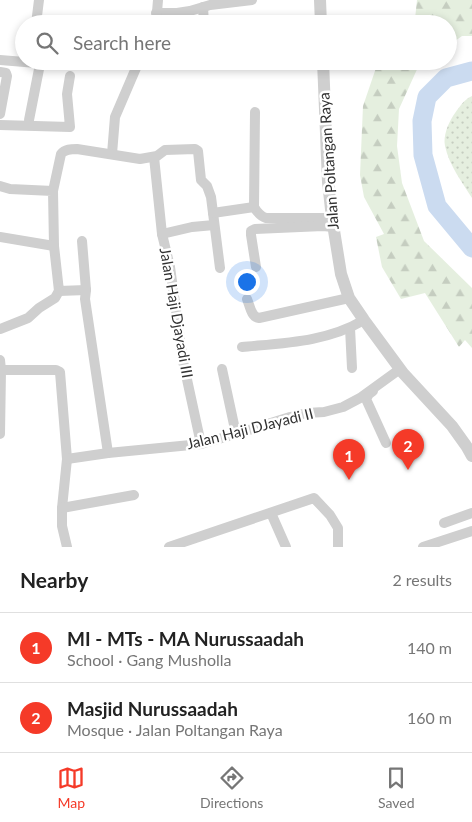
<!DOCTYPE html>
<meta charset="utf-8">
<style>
body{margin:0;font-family:Lato,sans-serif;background:#f2f2f2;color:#222}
.you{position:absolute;left:246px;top:281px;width:18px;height:18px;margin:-12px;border:4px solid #fff;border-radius:50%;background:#1a73e8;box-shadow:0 0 0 8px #1a73e833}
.badge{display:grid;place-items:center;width:32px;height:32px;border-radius:50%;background:#f53a28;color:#fff;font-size:16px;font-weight:700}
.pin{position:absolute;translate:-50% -41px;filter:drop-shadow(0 1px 2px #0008)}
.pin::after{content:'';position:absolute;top:26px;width:18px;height:15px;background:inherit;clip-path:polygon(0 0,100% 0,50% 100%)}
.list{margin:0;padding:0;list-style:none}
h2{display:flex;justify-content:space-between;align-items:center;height:65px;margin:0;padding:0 20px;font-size:21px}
h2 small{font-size:16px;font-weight:400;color:#767676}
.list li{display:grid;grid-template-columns:32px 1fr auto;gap:15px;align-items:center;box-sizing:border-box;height:70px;padding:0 20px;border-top:1px solid #e0e0e0}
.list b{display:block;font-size:19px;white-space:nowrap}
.list p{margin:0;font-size:16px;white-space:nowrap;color:#767676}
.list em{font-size:16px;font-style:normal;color:#767676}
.icon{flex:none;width:28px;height:28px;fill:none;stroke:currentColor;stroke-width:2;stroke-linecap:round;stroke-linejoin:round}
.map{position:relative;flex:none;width:472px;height:547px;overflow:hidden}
.search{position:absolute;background:#fff;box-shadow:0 2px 8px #0003;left:15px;right:15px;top:15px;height:55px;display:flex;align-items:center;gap:12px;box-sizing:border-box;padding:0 18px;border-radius:28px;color:#767676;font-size:19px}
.sheet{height:205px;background:#fff}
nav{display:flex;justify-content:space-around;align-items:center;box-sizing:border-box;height:70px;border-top:1px solid #e0e0e0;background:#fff;font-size:14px;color:#767676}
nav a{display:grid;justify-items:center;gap:2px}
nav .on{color:#f53a28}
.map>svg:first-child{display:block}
.grass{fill:url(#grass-dots)}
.forest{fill:url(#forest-firs)}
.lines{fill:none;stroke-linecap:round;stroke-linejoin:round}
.river{stroke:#cbdbf0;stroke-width:19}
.minor{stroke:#cfcfcf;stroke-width:10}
.tertiary{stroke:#cfcfcf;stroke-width:12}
.labels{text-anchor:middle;stroke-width:5;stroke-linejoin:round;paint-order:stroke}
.street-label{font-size:15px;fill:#323232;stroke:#fff}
</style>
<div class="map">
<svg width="472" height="547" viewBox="0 0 472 547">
<defs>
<pattern id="grass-dots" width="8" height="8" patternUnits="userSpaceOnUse" patternTransform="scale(1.25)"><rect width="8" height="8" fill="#e5efdf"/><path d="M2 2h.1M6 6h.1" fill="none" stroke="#c5cdc0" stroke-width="1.8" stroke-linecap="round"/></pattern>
<pattern id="forest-firs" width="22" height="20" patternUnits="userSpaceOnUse" patternTransform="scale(1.25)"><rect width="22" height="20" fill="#e5efdf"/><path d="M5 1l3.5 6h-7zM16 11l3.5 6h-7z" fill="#c5cdc0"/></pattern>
</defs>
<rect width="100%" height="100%" fill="#fff"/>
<path class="grass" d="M 472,96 L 472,198 C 462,182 449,165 445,146 C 443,136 448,124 453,116 C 458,109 464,99 472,96 Z"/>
<g class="forest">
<path d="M 417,0 L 472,0 L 472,36 L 462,36 L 448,46 L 448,24 L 414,24 L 415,19 Z"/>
<path d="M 385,61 L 425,61 L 419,65 L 399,109 L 397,146 L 402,183 L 424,241 L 472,288 L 472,348 L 465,340 L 459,347 L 425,293 L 401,299 L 382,267 L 376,237 L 384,234 L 364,197 L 360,175 L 363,106 L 377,65 Z"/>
</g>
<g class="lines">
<path class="river" d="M 472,71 L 446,78 L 427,97 L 422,121 L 423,155 L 437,206 L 472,248"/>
<g class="minor">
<path d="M 203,7 L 204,24"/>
<path d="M 156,13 L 177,13 L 190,11 L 210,5 L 252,0"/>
<path d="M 36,24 L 39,0"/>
<path d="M 156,24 L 158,0"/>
<path d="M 0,60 L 61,65"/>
<path d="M 208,61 L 212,62 L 234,61"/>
<path d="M 0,72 L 6,73 L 7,76 L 0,114"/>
<path d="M 255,112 L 254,207 C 257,212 260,216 266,218 L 332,218"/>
<path d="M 29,120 L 40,64"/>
<path d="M 0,125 L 70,127 L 67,94 L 70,76"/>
<path d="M 112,154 L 115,117 L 139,61"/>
<path d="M 154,157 L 162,234 L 170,267 L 183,361 L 201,444"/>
<path d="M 0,186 L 10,189 L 53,191 L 54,246 L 59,291 L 86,290"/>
<path d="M 53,191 L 61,154 C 65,149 71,149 77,149 L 140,159 L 157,156 L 165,150 L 195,149 L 198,151 L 201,180 L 207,186 L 211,197 L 220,268"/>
<path d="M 213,213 L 254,207"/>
<path d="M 162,234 L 192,227 L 214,225"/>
<path d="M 0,237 L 54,246"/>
<path d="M 82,241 L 86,290 L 85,299 L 108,453"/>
<path d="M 256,267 L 251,235 L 251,231 L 255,229 L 323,226 L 333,227"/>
<path d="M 247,299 C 250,306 251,317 259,318 L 349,298"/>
<path d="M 350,328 L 352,368"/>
<path d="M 0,329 L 28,318 L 39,308 L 55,298 L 59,291"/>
<path d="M 242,347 C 284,343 327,342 364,320"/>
<path d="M 0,360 L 1,370 L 0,434"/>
<path d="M 222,369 L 236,434"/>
<path d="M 0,370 L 56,370 L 60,372 L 67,459 L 62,508 L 62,526 L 67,547"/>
<path d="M 373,391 L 369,394 L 366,399 L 386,443"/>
<path d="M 67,459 L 108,453 L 201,444 L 236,434 L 290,417 L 307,413 L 324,412 L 343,407 L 360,398 L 400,369"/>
<path d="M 62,508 L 134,495"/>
<path d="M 271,513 L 286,547"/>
<path d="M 444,523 L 472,513"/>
<path d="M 169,547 L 314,498 L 330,515 L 338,528 L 338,547"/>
<path d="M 423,547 L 472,531"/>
</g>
<g class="tertiary">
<path d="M 320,0 L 321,24"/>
<path d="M 323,61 L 328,182 L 332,218 L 341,274 L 349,298 L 364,320 L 403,373 L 452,426 L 467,447 L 472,456"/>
</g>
</g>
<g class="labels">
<g class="street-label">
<text transform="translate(329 161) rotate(-94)" y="5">Jalan Poltangan Raya</text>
<text transform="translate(176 313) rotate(80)" y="5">Jalan Haji Djayadi III</text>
<text transform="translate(250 429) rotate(-14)" y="5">Jalan Haji DJayadi II</text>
</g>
</g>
</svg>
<div class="you"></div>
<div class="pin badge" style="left:349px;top:480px">1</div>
<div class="pin badge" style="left:408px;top:470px">2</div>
<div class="search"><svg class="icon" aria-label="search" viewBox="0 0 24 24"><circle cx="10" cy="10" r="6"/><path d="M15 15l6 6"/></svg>Search here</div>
</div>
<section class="sheet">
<h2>Nearby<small>2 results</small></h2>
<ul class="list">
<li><span class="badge">1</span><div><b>MI - MTs - MA Nurussaadah</b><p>School · Gang Musholla</p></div><em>140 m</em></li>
<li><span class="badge">2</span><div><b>Masjid Nurussaadah</b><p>Mosque · Jalan Poltangan Raya</p></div><em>160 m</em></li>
</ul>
</section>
<nav>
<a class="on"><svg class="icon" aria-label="map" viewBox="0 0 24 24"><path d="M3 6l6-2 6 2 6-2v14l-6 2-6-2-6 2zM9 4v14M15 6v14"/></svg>Map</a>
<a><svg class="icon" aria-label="directions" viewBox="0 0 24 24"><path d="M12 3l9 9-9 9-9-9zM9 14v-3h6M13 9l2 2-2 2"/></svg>Directions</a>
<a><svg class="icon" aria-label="saved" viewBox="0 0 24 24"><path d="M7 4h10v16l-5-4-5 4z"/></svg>Saved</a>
</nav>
